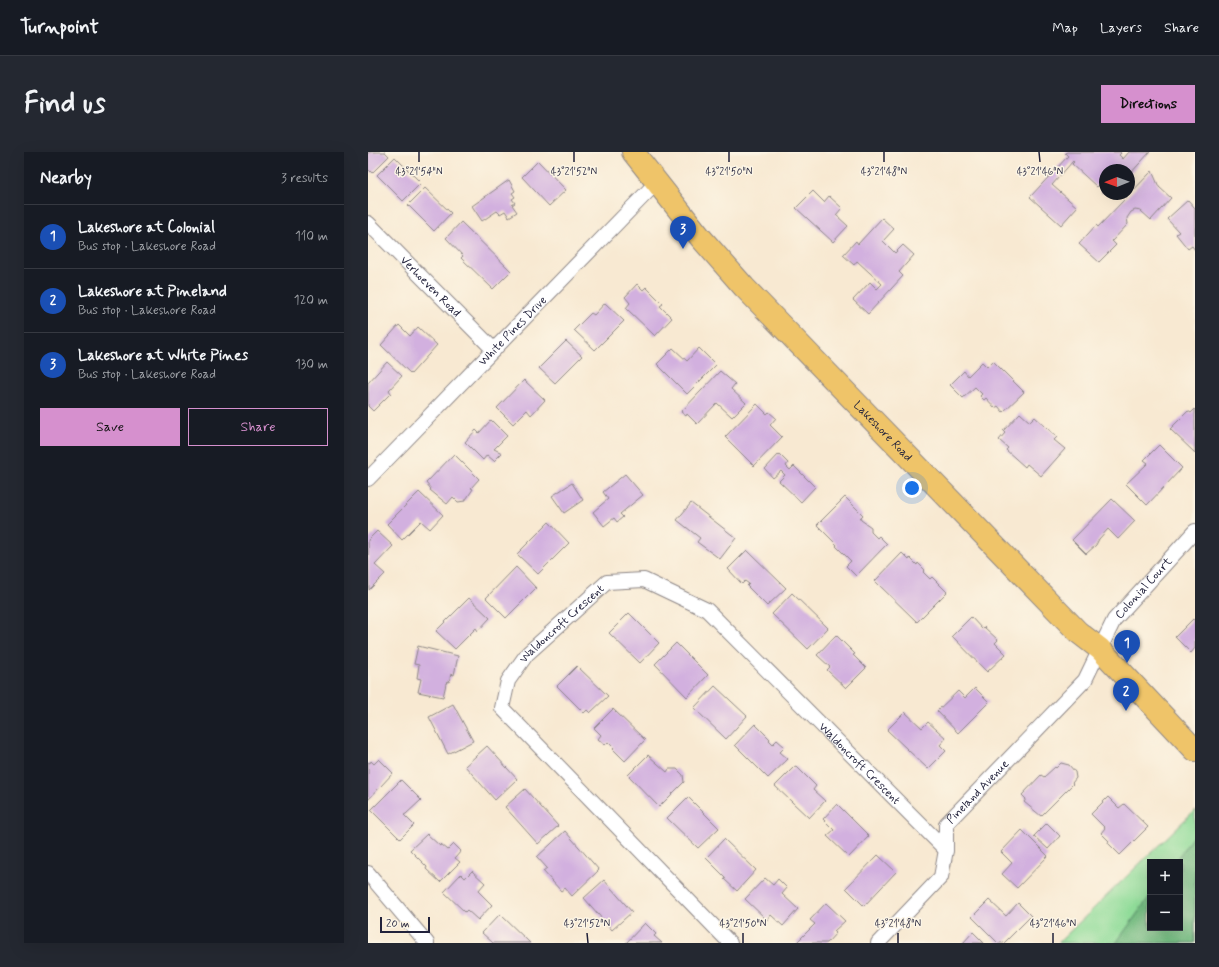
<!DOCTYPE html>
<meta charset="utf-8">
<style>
body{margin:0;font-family:Mynerve,sans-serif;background:#242831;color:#f1f3f6}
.controls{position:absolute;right:12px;bottom:12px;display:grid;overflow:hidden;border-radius:0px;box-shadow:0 4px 16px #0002}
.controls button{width:36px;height:36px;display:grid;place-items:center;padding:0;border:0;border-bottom:1px solid #363941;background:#171b24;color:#f1f3f6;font:20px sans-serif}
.compass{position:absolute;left:731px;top:12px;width:36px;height:36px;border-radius:50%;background:#171b24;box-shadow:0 4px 16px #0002;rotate:269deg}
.scale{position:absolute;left:12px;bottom:10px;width:50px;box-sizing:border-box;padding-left:4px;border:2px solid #22223b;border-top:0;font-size:11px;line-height:14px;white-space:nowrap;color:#22223b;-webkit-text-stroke:3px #fcf5e5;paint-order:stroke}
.you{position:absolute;left:544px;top:336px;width:14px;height:14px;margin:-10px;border:3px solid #fff;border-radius:50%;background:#1a73e8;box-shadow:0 0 0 6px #1a73e833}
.badge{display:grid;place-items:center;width:26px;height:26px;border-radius:50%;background:#d690ce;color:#fff;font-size:13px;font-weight:700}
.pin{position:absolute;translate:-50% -33px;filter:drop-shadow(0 1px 2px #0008)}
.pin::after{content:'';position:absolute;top:21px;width:14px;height:12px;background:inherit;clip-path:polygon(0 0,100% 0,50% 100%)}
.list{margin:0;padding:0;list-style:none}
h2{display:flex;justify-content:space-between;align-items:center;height:52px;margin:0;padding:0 16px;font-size:17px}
h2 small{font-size:13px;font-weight:400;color:#9ea1a6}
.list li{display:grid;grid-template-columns:26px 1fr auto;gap:12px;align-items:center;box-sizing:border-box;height:64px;padding:0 16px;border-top:1px solid #363941}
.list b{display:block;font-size:15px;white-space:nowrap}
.list p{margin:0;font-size:13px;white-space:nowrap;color:#9ea1a6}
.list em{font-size:13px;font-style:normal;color:#9ea1a6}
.actions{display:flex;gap:8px;padding:12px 16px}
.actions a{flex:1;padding:9px 0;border:1px solid #d690ce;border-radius:0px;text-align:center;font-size:14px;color:#d690ce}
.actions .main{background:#d690ce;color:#111}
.map{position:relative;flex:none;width:827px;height:791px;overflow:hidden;border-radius:0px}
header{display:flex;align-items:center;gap:24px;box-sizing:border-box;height:56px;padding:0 20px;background:#171b24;border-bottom:1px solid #363941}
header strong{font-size:19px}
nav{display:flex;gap:22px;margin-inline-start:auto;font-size:14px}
.intro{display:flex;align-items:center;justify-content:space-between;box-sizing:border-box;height:96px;padding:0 24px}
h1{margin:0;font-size:28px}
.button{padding:10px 18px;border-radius:0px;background:#d690ce;color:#111;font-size:14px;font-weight:700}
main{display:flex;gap:24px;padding:0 24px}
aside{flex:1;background:#171b24;border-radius:0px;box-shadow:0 4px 16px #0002}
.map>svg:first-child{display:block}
.green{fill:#90dc99;stroke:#597f6a;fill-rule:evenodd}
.forest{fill:#74bc81;stroke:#4b6f5e}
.building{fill:#d2b0df}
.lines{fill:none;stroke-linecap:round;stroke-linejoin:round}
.minor-casing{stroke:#8d8686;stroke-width:16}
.primary-casing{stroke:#8d8686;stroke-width:24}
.minor{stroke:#fff;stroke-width:14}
.primary{stroke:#efc469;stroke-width:22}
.ticks{fill:none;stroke:#22223b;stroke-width:1.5}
.labels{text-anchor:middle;stroke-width:3;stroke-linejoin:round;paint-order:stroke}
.street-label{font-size:12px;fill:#22223b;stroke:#fcf5e5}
.ticks-label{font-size:10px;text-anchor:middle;fill:#22223b;stroke:#fcf5e5;stroke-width:3;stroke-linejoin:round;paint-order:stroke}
</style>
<header>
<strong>Turnpoint</strong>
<nav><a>Map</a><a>Layers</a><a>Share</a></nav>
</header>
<div class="intro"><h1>Find us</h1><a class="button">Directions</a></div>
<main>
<aside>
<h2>Nearby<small>3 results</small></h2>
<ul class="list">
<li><span class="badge" style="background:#1a4fb4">1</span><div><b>Lakeshore at Colonial</b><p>Bus stop · Lakeshore Road</p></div><em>110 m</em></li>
<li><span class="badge" style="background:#1a4fb4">2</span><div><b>Lakeshore at Pineland</b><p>Bus stop · Lakeshore Road</p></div><em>120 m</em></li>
<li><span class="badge" style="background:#1a4fb4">3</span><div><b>Lakeshore at White Pines</b><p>Bus stop · Lakeshore Road</p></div><em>130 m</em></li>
</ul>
<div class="actions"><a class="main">Save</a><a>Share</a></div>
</aside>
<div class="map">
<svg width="827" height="791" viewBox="0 0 827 791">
<rect width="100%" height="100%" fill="#fcf5e5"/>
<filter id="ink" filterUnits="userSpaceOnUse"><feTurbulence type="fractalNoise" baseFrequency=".025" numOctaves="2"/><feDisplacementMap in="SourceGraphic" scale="8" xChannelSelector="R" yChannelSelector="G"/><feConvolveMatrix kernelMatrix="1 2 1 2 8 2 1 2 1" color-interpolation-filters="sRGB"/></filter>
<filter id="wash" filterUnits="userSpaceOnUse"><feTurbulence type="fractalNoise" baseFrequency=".012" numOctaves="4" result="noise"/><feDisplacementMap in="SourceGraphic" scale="16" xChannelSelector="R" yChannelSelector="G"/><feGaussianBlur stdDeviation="0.9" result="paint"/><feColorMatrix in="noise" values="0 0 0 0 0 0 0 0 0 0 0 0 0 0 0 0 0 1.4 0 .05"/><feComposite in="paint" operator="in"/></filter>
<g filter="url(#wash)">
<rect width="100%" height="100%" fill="#f8e9d2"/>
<path class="green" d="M 827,658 L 827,791 L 690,791 ZM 782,710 L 812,710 L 812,776 L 782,776 Z"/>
<path class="forest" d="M 827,681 L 827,791 L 748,791 L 782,744 L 782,776 L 812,776 L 812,710 L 807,710 Z"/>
<g id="blocks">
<g class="building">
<path d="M 0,0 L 17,0 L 21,4 L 4,21 L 0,17 Z"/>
<path d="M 699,0 L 752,0 L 753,1 L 751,3 L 755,7 L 761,0 L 782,0 L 761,23 L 761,18 L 737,18 L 737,40 L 736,41 L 733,39 L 735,37 L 731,33 L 729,35 L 704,12 L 706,10 L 705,9 L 684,33 L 709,55 L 693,73 L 662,45 L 700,4 L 697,1 Z"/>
<path d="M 27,5 L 53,31 L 35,49 L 9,23 Z"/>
<path d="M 170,9 L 198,38 L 181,54 L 154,25 Z"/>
<path d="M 784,19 L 791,35 L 803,46 L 783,68 L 773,59 L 767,58 L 763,60 L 759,66 L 760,72 L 744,89 L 748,93 L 731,110 L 711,92 L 728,73 L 730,75 Z"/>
<path d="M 141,28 L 147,39 L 144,41 L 147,45 L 144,47 L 147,51 L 144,53 L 149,60 L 141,65 L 137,59 L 132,62 L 129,59 L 114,69 L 104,54 Z"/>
<path d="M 57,36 L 83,61 L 66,79 L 40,53 Z"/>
<path d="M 445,39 L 456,50 L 461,44 L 474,56 L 468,63 L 480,74 L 465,90 L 428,56 Z"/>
<path d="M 820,48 L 827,56 L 827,98 L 824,94 L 820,97 L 808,82 L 811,80 L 799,67 Z"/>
<path d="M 514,66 L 526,77 L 515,89 L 527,101 L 535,93 L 546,103 L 531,120 L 535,124 L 500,162 L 485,148 L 502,130 L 509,137 L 514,132 L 489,109 L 486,113 L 475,103 L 488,89 L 490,92 Z"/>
<path d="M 93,70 L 143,119 L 125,137 L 93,106 L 95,104 L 78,86 Z"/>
<path d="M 269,132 L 275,138 L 278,135 L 295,152 L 292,154 L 304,166 L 287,184 L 258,156 L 262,151 L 257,145 Z"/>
<path d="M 237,151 L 256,169 L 227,198 L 206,178 L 223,161 L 226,163 Z"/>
<path d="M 31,173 L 42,184 L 50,175 L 69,193 L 43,222 L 13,193 Z"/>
<path d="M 198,189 L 214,204 L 187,231 L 171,216 Z"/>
<path d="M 305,196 L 319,209 L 331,196 L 348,213 L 319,242 L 289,212 Z"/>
<path d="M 625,209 L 656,240 L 635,260 L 630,254 L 627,256 L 618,246 L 616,248 L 612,244 L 614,242 L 607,235 L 595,246 L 582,233 L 596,219 L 600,224 L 614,210 L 619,215 Z"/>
<path d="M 19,210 L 34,224 L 21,238 L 23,241 L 5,259 L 0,254 L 0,231 Z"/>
<path d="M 352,219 L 367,232 L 363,237 L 378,251 L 364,265 L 349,251 L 329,272 L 319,262 L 318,264 L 313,260 Z"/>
<path d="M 156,228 L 177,248 L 163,263 L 159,258 L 145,272 L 129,256 Z"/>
<path d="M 389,252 L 399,262 L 401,260 L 408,266 L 402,273 L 414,285 L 386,314 L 357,285 Z"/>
<path d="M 827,257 L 827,301 L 802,277 L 820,259 L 823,261 Z"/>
<path d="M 652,261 L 662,270 L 667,265 L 689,285 L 686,288 L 697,297 L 673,324 L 659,312 L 657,315 L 638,298 L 640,296 L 631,288 L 637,281 L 635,279 Z"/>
<path d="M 123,268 L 139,284 L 126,297 L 134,301 L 126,309 L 119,303 L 115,308 L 97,290 L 108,278 L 111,281 Z"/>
<path d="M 791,293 L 814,316 L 779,353 L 758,332 L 780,311 L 776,308 Z"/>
<path d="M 86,302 L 111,327 L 103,336 L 105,337 L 97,349 L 90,350 L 85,345 L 79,352 L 62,338 L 63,337 L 58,331 Z"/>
<path d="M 411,302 L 420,311 L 418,314 L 422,318 L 426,314 L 447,335 L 433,350 L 411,329 L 417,323 L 413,319 L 405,326 L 397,317 Z"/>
<path d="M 257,322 L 275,343 L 252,362 L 255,365 L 249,370 L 246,366 L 236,374 L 225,360 L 240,347 L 235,340 Z"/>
<path d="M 204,331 L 215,348 L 196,361 L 184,344 Z"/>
<path d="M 51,340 L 75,363 L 62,377 L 53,369 L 34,388 L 19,372 Z"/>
<path d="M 477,345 L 495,363 L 492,366 L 493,368 L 503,375 L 503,380 L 509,386 L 511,384 L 519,392 L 488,424 L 478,414 L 483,409 L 468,394 L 469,393 L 449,373 Z"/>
<path d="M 744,347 L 767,369 L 750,387 L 740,377 L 731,387 L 728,393 L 718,402 L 704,388 Z"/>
<path d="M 323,351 L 368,386 L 352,407 L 329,390 L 332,386 L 309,368 Z"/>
<path d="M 181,370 L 201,391 L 170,422 L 149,402 Z"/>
<path d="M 9,379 L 25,394 L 7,413 L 17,422 L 1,438 L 0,388 Z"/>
<path d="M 379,398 L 418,436 L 399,454 L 379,434 L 381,432 L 377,429 L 374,432 L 360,417 Z"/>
<path d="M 534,401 L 541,408 L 542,406 L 549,413 L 550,411 L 557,418 L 555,420 L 562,427 L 564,425 L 579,440 L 549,470 L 507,429 Z"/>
<path d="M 148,415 L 168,436 L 138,466 L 118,446 Z"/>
<path d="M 424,441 L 460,476 L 440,497 L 404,462 Z"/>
<path d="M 101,446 L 122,466 L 110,479 L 108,476 L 87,497 L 68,479 Z"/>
<path d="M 261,461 L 291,491 L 272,511 L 241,481 Z"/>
<path d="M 603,465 L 614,477 L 616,475 L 630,488 L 627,491 L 638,502 L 619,520 L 584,484 Z"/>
<path d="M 825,467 L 827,469 L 827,496 L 823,501 L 807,485 Z"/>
<path d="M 468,483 L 487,502 L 485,503 L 498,516 L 478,536 L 459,518 L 462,515 L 449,503 Z"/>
<path d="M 308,491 L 340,523 L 319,545 L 287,512 Z"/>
<path d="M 50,494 L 90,504 L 86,523 L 83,522 L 81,530 L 79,529 L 78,532 L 75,545 L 50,540 L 53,527 L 49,526 L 51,513 L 46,512 Z"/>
<path d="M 209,514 L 240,544 L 222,561 L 219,558 L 216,561 L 189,534 Z"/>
<path d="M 347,534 L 379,564 L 358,587 L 326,556 Z"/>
<path d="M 607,536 L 621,550 L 590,581 L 569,559 L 590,539 L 597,546 Z"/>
<path d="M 85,552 L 105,589 L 80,602 L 61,565 Z"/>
<path d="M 245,557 L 277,588 L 257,609 L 245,597 L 246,596 L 240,590 L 237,593 L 230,587 L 233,583 L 226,576 Z"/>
<path d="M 537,560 L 554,576 L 560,570 L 578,586 L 572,593 L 578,599 L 560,617 L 519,578 Z"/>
<path d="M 387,572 L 402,587 L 401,588 L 405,592 L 409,588 L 417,595 L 412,600 L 420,607 L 400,626 L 367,593 Z"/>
<path d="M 119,594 L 149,627 L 127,648 L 97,614 Z"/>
<path d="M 280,603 L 299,620 L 301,617 L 309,617 L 315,623 L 316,630 L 291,655 L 260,623 Z"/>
<path d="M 11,607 L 25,621 L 0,648 L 0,610 L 2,611 L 3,609 L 6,612 Z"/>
<path d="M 693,611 L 701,613 L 707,620 L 708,626 L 704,631 L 705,632 L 673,664 L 656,650 L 658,647 L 654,643 L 673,623 L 676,625 L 687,615 L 688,616 Z"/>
<path d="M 428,614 L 448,634 L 445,638 L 457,649 L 441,666 L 407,634 L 426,615 Z"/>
<path d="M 33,628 L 53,648 L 38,662 L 36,663 L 46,673 L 32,687 L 3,658 Z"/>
<path d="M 157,637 L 190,674 L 170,692 L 137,655 Z"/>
<path d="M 320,645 L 351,676 L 330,696 L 299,666 Z"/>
<path d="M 740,645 L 751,656 L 756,652 L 780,675 L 752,703 L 740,691 L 741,689 L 733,681 L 737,676 L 723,662 Z"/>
<path d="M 469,652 L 501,684 L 481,705 L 459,684 L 466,678 L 455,667 Z"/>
<path d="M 679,671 L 692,684 L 680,697 L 666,684 Z"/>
<path d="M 654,678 L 680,704 L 649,736 L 634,722 L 644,711 L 633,700 Z"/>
<path d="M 197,679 L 231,718 L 204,744 L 197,736 L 193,739 L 175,719 L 179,716 L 169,705 Z"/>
<path d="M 59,682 L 72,694 L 73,692 L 80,698 L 86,692 L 93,699 L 87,706 L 92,710 L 72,730 L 58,717 L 59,715 L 42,698 Z"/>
<path d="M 356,687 L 388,718 L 369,739 L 356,727 L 358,726 L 338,706 Z"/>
<path d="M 510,703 L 528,720 L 496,754 L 478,736 Z"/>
<path d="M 104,719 L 117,731 L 110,739 L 124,753 L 110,768 L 99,758 L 97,760 L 76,740 L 93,722 L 97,726 Z"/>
<path d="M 397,726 L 405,733 L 410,727 L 419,736 L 414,742 L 430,757 L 415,774 L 403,763 L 399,768 L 377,747 Z"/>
<path d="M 236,728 L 264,760 L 244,778 L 216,746 Z"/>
<path d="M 621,748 L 638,764 L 650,751 L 663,764 L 636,791 L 630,791 L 604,765 Z"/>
<path d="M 458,751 L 477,769 L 466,779 L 468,781 L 459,791 L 428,791 L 447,772 L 442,768 Z"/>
<path d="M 132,762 L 162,791 L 125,791 L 114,781 Z"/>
<path d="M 277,771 L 288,782 L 286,784 L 294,791 L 258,791 Z"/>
<path d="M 605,780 L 616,791 L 595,791 Z"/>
</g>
</g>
</g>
<g filter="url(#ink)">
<use href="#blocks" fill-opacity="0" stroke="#8d8686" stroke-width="1"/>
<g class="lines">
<defs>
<g id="minor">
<path id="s1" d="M 0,71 L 126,198"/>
<path id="s2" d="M 0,327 L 289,30"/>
<path d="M 0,721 L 59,791"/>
<path id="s3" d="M 362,791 L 134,556 L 140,529 L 159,502 L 239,430 L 276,428 L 339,458 L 578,698"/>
<path id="s4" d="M 510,791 L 573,725 L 578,698 L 578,672 L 717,528 L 746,468 L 827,379"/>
</g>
<g id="primary">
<path id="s5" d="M 265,0 L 333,86 L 376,135 L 710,480 L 732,497 L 827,598"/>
</g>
</defs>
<use href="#minor" class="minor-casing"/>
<use href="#primary" class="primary-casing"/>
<use href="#minor" class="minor"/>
<use href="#primary" class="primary"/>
</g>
</g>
<path class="ticks" d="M 51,0 L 51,10M 206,0 L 206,10M 361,0 L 361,10M 516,0 L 516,10M 671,0 L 672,10M 219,781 L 220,791M 375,781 L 375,791M 530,781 L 530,791M 685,781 L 685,791"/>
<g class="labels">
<g class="street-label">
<text dy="4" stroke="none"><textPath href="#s1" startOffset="89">Verhoeven Road</textPath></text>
<text dy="4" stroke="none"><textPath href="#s2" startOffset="207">White Pines Drive</textPath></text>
<text dy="4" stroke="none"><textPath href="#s5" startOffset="375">Lakeshore Road</textPath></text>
<text dy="4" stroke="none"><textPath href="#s4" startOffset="455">Colonial Court</textPath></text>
<text dy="4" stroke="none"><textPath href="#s3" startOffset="434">Waldoncroft Crescent</textPath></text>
<text dy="4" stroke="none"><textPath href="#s3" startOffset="819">Waldoncroft Crescent</textPath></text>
<text dy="4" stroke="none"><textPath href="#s4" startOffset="190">Pineland Avenue</textPath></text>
</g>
</g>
<g class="ticks-label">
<text x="51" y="23">43°21'54"N</text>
<text x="206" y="23">43°21'52"N</text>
<text x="361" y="23">43°21'50"N</text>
<text x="516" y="23">43°21'48"N</text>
<text x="672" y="23">43°21'46"N</text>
<text x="219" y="775">43°21'52"N</text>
<text x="375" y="775">43°21'50"N</text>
<text x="530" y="775">43°21'48"N</text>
<text x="685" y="775">43°21'46"N</text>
</g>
</svg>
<div class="controls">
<button>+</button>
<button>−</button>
</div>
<svg class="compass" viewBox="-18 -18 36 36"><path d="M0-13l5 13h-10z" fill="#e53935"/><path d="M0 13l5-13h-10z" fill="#9ea1a6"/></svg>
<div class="scale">20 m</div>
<div class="you"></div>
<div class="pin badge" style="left:759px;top:511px;background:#1a4fb4">1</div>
<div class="pin badge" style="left:758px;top:559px;background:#1a4fb4">2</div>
<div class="pin badge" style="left:315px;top:97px;background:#1a4fb4">3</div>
</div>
</main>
